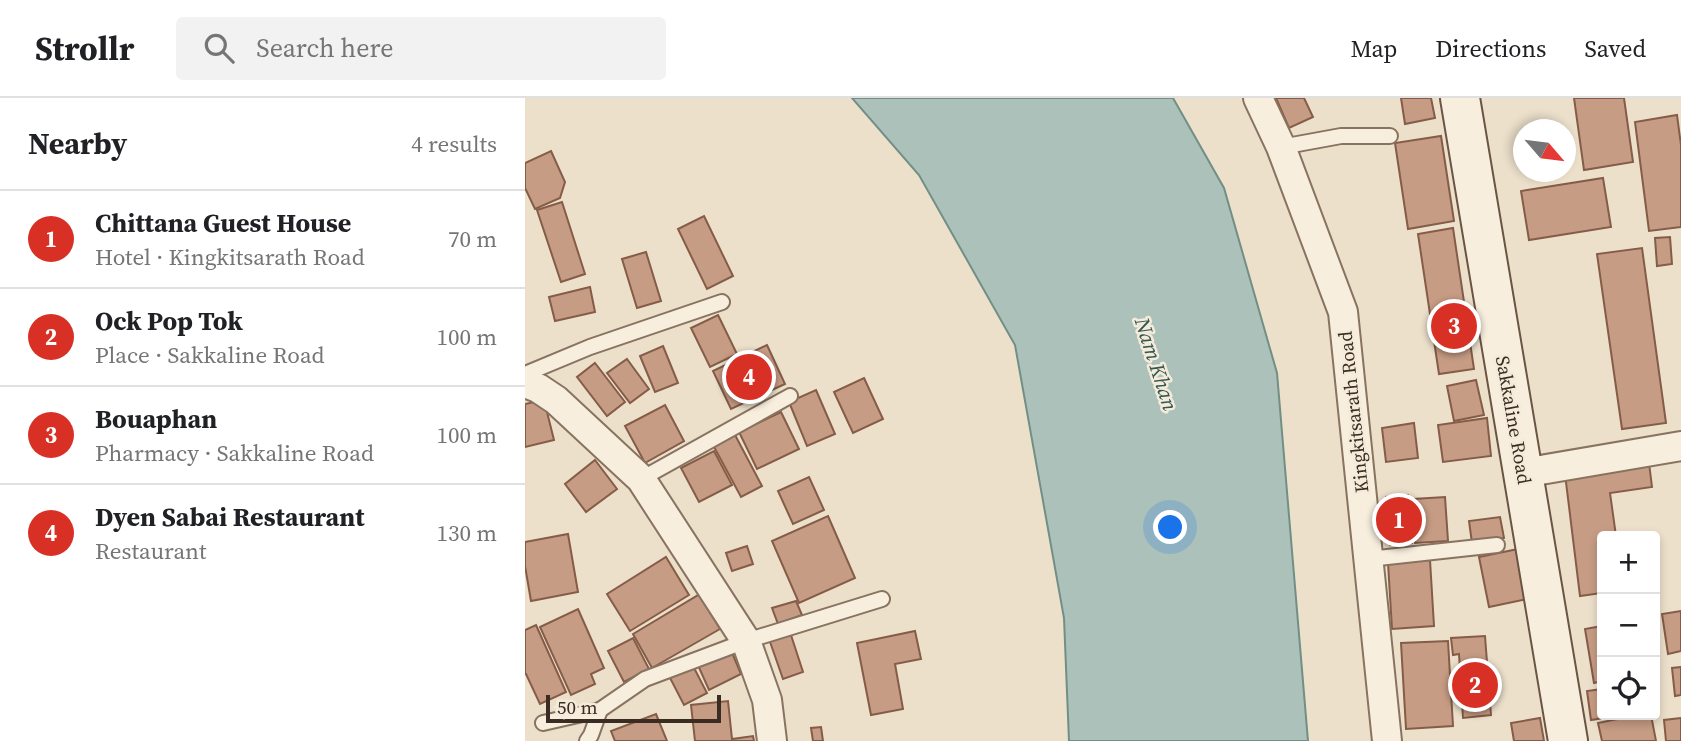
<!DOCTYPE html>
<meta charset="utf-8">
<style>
body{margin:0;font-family:"Source Serif 4",serif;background:#f2f2f2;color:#202124}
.controls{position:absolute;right:21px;bottom:21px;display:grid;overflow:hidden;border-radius:7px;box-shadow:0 4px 10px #0003}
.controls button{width:63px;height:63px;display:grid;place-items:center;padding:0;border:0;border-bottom:2px solid #e0e0e0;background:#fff;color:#202124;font:35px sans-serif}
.compass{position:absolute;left:988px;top:21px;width:63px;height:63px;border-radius:50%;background:#fff;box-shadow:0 4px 10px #0003;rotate:118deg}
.scale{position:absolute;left:21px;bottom:18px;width:175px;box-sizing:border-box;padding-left:7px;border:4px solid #3a2c23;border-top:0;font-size:19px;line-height:24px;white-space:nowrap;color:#3a2c23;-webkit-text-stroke:5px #f4ebda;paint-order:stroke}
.you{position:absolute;left:646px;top:430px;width:24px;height:24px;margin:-18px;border:5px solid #fff;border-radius:50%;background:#1a73e8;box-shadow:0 0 0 10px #1a73e833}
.badge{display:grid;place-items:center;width:46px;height:46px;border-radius:50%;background:#d93025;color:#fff;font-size:23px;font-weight:700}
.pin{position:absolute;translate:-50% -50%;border:4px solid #fff;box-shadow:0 2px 7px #0006}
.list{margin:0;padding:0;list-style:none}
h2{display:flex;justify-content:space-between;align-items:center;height:91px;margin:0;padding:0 28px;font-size:30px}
h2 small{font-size:23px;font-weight:400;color:#757577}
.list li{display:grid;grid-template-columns:46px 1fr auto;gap:21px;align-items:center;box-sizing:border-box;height:98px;padding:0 28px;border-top:2px solid #e0e0e0}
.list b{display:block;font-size:26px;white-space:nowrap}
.list p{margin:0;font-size:23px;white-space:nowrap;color:#757577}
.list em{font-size:23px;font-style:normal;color:#757577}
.icon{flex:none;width:38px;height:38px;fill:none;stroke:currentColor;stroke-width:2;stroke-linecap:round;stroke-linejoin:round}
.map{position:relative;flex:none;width:1156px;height:643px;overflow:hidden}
header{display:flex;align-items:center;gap:42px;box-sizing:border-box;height:98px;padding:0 35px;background:#fff;border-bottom:2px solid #e0e0e0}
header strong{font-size:33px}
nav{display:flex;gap:38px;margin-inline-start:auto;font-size:24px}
.search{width:490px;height:63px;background:#f2f2f2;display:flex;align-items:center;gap:18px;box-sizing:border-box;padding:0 24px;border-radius:7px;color:#757577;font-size:26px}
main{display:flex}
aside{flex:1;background:#fff}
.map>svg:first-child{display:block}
.water{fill:#abc1b9;stroke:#728f86;stroke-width:2}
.building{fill:#c79c84;stroke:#855c48;stroke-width:2}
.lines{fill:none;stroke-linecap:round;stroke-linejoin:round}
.lane-casing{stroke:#887360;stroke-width:18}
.street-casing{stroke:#887360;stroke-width:32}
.secondary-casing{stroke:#6a5443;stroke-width:42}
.lane{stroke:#f7eede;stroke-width:14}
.street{stroke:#f7eede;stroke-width:28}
.secondary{stroke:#f7eede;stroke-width:38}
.labels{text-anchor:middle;stroke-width:5;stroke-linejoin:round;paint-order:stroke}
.street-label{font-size:19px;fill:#3a2c23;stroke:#f4ebda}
.water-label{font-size:21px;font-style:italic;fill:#335853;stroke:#f4ebda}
</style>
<header>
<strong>Strollr</strong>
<div class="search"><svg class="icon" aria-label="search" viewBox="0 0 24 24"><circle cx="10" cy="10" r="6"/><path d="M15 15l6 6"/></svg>Search here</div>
<nav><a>Map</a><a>Directions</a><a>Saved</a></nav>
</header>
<main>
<aside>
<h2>Nearby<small>4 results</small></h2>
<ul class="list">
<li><span class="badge">1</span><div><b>Chittana Guest House</b><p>Hotel · Kingkitsarath Road</p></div><em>70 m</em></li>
<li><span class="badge">2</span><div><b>Ock Pop Tok</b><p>Place · Sakkaline Road</p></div><em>100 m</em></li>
<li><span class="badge">3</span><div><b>Bouaphan</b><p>Pharmacy · Sakkaline Road</p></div><em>100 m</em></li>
<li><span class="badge">4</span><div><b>Dyen Sabai Restaurant</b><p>Restaurant</p></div><em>130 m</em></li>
</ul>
</aside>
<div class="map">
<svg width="1156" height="643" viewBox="0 0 1156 643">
<rect width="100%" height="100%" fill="#ece0cb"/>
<path class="water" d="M 327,0 L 648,0 L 699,90 L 752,275 L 783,643 L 544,643 L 539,520 L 490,247 L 394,77 Z"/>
<g class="building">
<path d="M 751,0 L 779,0 L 788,19 L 764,30 Z"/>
<path d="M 876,0 L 906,0 L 910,20 L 880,26 Z"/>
<path d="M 1049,0 L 1099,0 L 1108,64 L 1059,72 Z"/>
<path d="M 1152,17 L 1156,47 L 1156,129 L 1124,133 L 1110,24 Z"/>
<path d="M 916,38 L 929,123 L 883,131 L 870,45 Z"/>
<path d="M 26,53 L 40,84 L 35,100 L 10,111 L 0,90 L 0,65 Z"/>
<path d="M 1078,80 L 1086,129 L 1004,142 L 996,93 Z"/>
<path d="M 37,104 L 60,176 L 36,184 L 12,112 Z"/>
<path d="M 179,118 L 208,178 L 182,191 L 153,131 Z"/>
<path d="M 928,130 L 949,271 L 914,276 L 893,136 Z"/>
<path d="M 1145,139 L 1147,166 L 1132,168 L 1130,140 Z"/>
<path d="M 1117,150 L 1141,325 L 1097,331 L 1072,156 Z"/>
<path d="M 121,154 L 136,203 L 112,210 L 97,161 Z"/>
<path d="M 65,189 L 70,214 L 30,223 L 24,199 Z"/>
<path d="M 193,217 L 212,256 L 185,269 L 166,230 Z"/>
<path d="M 242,247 L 260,286 L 206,311 L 188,273 Z"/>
<path d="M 138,248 L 153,285 L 130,294 L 115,258 Z"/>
<path d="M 102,261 L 124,291 L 105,305 L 82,275 Z"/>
<path d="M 70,265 L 100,304 L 82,318 L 52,279 Z"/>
<path d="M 339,280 L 358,321 L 328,335 L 309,294 Z"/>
<path d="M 951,282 L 959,317 L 929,323 L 922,288 Z"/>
<path d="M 291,292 L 310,336 L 282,348 L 264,304 Z"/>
<path d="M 19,302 L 29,342 L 0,349 L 0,306 Z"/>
<path d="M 140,307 L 159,343 L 120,365 L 100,328 Z"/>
<path d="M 256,314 L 274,351 L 232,371 L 214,334 Z"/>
<path d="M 962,320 L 966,358 L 918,364 L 913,327 Z"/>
<path d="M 889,325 L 893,360 L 861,364 L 857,330 Z"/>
<path d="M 209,335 L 237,388 L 216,399 L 188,347 Z"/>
<path d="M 189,353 L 207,387 L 174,404 L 156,370 Z"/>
<path d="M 70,362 L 92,391 L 61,414 L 40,386 Z"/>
<path d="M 1124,365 L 1127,389 L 1085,395 L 1091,438 L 1077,438 L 1077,495 L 1055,498 L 1040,376 Z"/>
<path d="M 284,379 L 299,412 L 268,426 L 253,393 Z"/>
<path d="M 883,397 L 887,445 L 865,447 L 861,399 Z"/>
<path d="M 920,399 L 923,443 L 890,445 L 888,401 Z"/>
<path d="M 303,418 L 330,480 L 274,505 L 247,443 Z"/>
<path d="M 975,419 L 979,440 L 947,445 L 944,423 Z"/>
<path d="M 43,436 L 53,494 L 6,503 L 0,468 L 0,444 Z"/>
<path d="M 222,448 L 228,466 L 207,473 L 201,455 Z"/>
<path d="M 993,451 L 1002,501 L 964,509 L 954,459 Z"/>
<path d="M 1130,456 L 1134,487 L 1130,488 Z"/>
<path d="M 141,459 L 164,497 L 105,533 L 82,496 Z"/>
<path d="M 905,462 L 909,528 L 867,531 L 863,465 Z"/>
<path d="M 175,496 L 195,531 L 127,570 L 108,536 Z"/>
<path d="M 271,503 L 277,517 L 253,526 L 247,510 Z"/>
<path d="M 53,511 L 79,570 L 66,576 L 70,586 L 46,597 L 15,529 Z"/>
<path d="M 1156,513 L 1156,553 L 1143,556 L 1137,516 Z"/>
<path d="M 11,527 L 41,594 L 15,606 L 1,576 L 0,576 L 0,532 Z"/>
<path d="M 1077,528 L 1077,583 L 1069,585 L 1060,531 Z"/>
<path d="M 390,533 L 396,561 L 370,566 L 378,611 L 346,617 L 332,545 Z"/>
<path d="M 265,534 L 278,574 L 258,581 L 244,541 Z"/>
<path d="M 960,538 L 966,617 L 938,620 L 934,556 L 928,557 L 926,540 Z"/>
<path d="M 108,540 L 124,571 L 99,584 L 83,553 Z"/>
<path d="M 923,543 L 928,628 L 881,631 L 876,545 Z"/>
<path d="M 205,550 L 216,576 L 184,592 L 172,565 Z"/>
<path d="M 167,566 L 182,595 L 159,607 L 144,578 Z"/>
<path d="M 1156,569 L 1156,597 L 1150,598 L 1147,570 Z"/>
<path d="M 1077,591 L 1077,617 L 1097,617 L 1066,622 L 1062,593 Z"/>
<path d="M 203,603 L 207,641 L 228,638 L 229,643 L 170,643 L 166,607 Z"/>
<path d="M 131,616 L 142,643 L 90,643 L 86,633 Z"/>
<path d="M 1112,617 L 1126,617 L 1131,643 L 1077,643 L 1073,625 Z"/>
<path d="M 1015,620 L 1019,643 L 989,643 L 986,625 Z"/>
<path d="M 1156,620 L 1156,643 L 1141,643 L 1139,622 Z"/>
<path d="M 296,629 L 298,643 L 288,643 L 286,630 Z"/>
</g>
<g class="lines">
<defs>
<g id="lane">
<path d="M 756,49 L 816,38 L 865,38"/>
<path d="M 0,276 L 65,249 L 197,204"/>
<path d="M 116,381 L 265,298"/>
<path d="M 844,461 L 972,447"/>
<path d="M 75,612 L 120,581 L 221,543 L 357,501"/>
<path d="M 18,625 L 75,612 L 66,637 L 62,643"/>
</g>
<g id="street">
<path d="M 733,0 L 756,49 L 818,214 L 862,643"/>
<path d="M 0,285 L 13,290 L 31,302 L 116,381 L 221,543 L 242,602 L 247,643"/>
<path d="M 998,375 L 1156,348"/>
</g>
<path id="secondary" d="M 935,0 L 1043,643"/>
</defs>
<use href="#lane" class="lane-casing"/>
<use href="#street" class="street-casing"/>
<use href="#secondary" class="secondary-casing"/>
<use href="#lane" class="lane"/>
<use href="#street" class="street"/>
<use href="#secondary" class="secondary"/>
</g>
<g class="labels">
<g class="street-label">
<text transform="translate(828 314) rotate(-96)" y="7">Kingkitsarath Road</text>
<text transform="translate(989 322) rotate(80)" y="7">Sakkaline Road</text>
</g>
<g class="water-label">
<text transform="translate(631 266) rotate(72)" y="7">Nam Khan</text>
</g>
</g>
</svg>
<div class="controls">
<button>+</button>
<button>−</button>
<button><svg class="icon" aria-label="locate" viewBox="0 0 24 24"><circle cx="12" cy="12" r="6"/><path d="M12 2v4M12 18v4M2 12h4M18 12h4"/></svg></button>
</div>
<svg class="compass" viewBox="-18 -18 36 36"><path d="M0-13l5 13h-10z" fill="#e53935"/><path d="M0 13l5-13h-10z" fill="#757577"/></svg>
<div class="scale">50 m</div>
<div class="you"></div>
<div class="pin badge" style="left:874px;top:422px">1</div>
<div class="pin badge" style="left:950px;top:587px">2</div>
<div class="pin badge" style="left:929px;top:228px">3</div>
<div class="pin badge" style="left:224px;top:279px">4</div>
</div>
</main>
